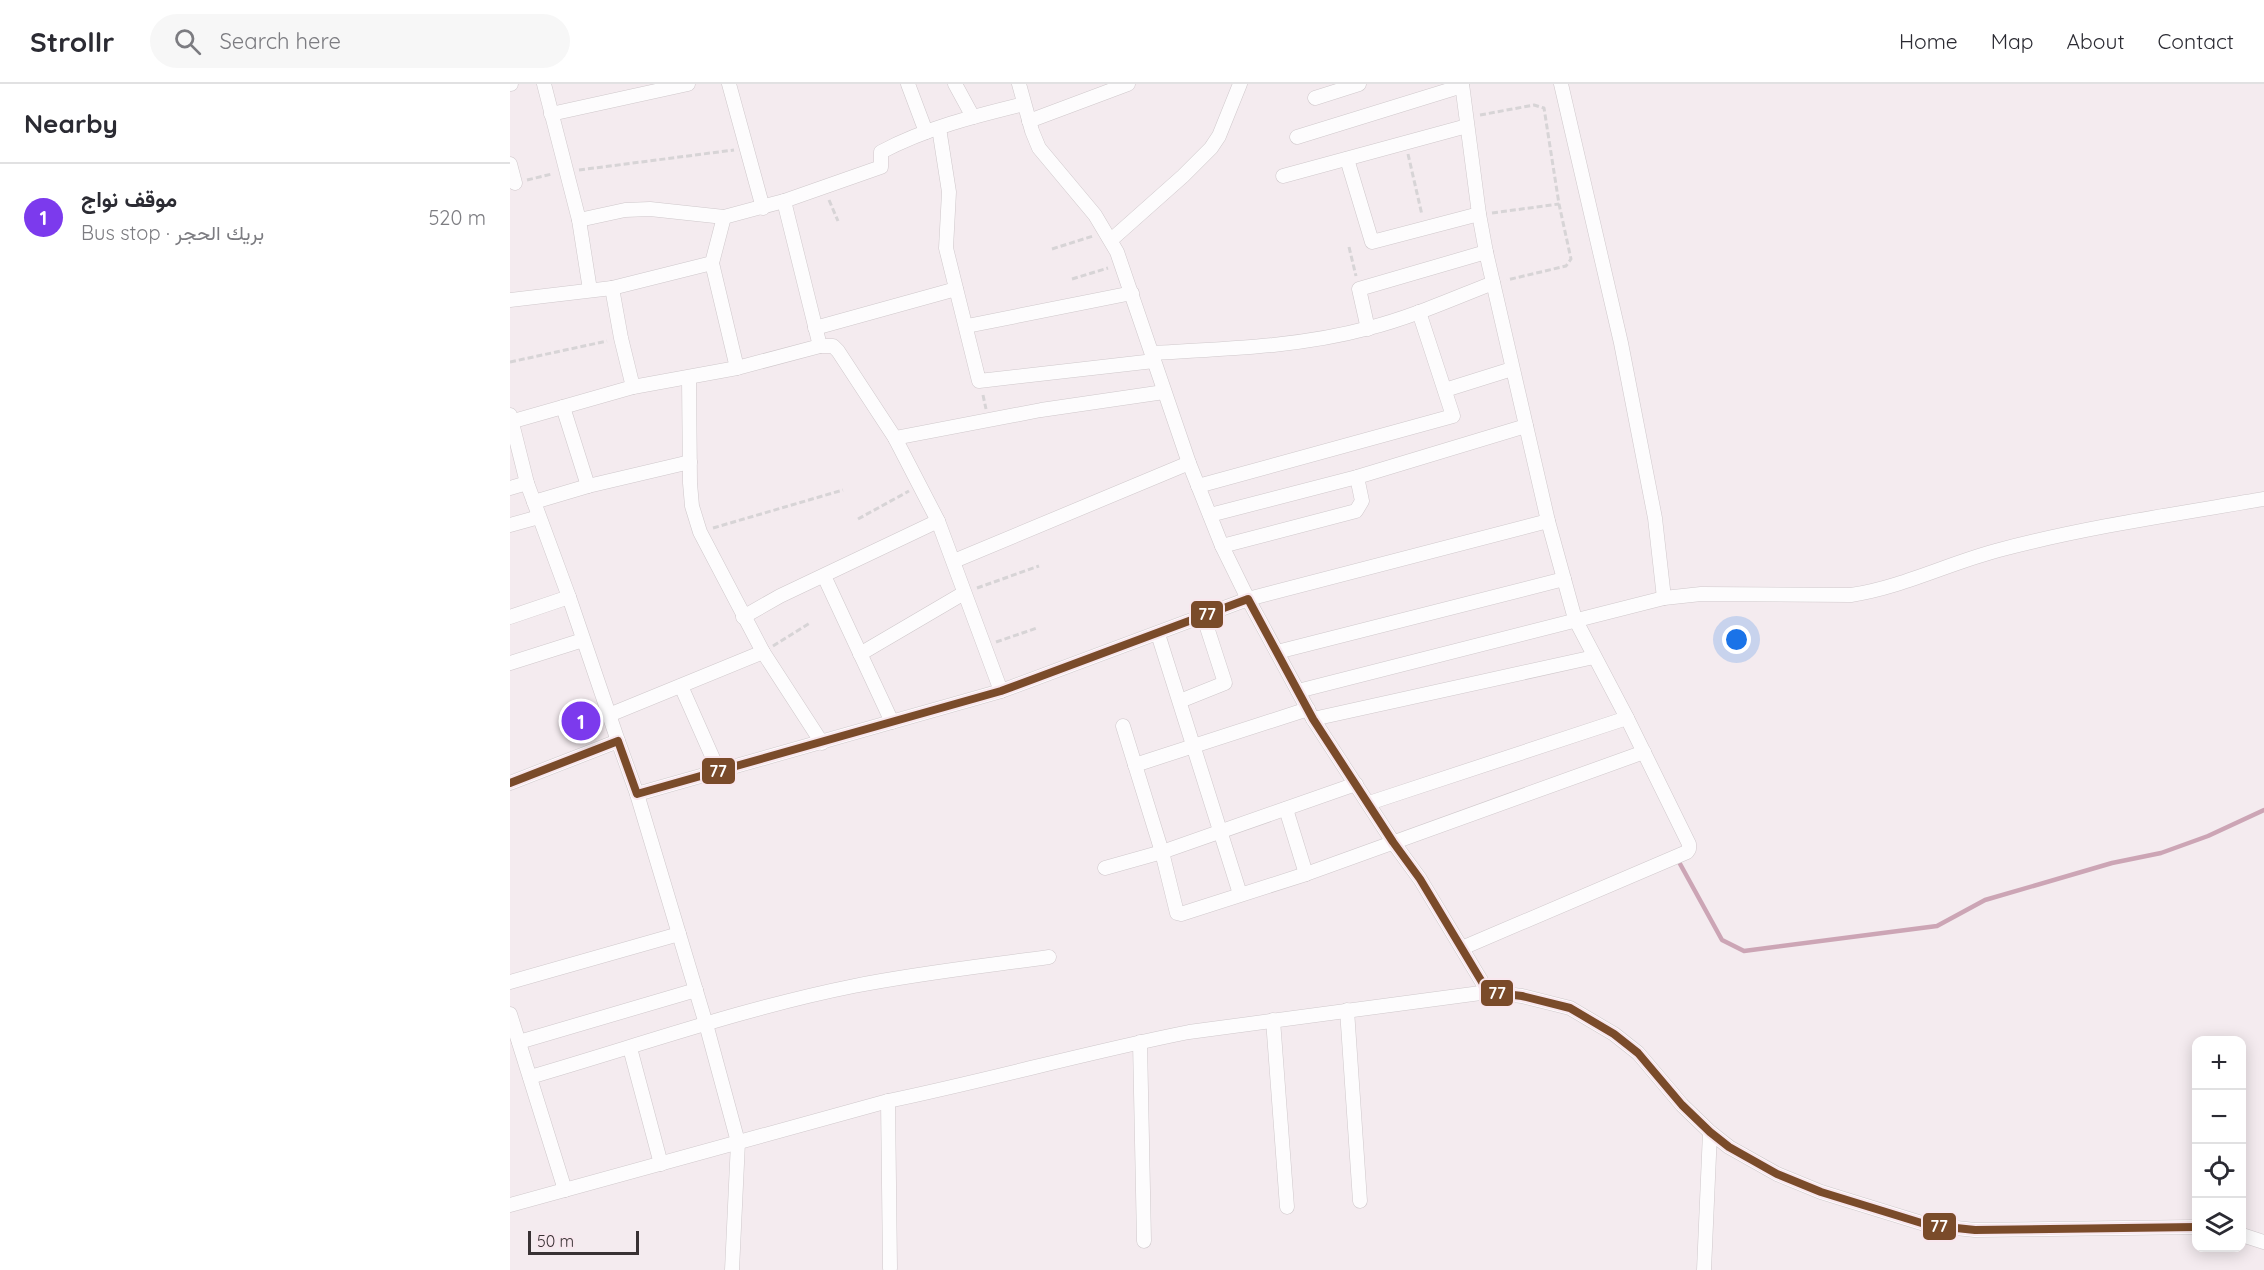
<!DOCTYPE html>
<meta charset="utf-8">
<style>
body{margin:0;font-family:Quicksand,Vazirmatn,sans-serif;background:#f7f7f7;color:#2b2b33}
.controls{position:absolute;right:18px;bottom:18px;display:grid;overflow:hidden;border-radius:12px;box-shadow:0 3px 15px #0003}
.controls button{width:54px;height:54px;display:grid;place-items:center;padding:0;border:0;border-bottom:2px solid #e1e1e2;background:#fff;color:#2b2b33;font:30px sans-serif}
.scale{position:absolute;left:18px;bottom:15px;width:111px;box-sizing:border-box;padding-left:6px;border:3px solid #383133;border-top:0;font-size:16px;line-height:21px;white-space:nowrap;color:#383133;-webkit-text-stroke:4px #f8e7ee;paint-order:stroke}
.you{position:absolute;left:1227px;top:556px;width:21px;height:21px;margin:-15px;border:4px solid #fff;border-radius:50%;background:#1a73e8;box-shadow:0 0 0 9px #1a73e833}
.badge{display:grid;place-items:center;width:39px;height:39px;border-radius:50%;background:#7c3aed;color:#fff;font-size:20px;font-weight:700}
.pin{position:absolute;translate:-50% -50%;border:3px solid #fff;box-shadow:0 2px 6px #0006}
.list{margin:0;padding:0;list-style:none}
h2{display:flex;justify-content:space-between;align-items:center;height:78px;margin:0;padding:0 24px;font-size:26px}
h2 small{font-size:20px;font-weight:400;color:#7c7c81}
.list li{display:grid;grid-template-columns:39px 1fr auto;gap:18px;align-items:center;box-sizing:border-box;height:108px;padding:0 24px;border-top:2px solid #e1e1e2}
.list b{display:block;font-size:22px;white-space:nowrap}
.list p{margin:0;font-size:20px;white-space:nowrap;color:#7c7c81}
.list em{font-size:20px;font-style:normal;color:#7c7c81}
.icon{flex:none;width:33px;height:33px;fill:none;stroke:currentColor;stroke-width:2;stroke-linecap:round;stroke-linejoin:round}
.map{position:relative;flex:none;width:1754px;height:1186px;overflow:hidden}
header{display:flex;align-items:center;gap:36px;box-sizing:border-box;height:84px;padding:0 30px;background:#fff;border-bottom:2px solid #e1e1e2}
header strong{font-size:28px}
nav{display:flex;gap:33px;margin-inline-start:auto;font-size:21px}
.search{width:420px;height:54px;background:#f7f7f7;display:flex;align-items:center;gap:15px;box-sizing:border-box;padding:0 21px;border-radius:33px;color:#7c7c81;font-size:22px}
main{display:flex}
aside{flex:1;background:#fff}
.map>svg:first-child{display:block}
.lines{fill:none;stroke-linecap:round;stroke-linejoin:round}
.stream{stroke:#cca5b5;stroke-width:4.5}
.street-casing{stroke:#cfc8cb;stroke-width:15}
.path{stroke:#d7d4d6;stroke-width:3;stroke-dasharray:6 3;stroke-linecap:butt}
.street{stroke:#fdfcfd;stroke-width:14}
.bus-1-casing{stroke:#f8e7ee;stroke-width:12}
.bus-1{stroke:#7a4b2a;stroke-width:8}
.line-badge{stroke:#f8e7ee;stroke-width:2}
.badge-label{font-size:16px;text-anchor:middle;font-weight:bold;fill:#fff}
</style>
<header>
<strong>Strollr</strong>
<div class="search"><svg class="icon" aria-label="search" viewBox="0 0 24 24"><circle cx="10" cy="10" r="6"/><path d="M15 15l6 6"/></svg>Search here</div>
<nav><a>Home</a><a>Map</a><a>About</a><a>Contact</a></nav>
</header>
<main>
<aside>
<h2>Nearby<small></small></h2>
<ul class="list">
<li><span class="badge">1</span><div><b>موقف نواج</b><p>Bus stop · بريك الحجر</p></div><em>520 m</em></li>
</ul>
</aside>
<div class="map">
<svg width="1754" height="1186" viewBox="0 0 1754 1186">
<rect width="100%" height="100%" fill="#f4ebef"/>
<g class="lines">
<path class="stream" d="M 1169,778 L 1212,856 L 1234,867 L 1427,842 L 1475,816 L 1602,779 L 1651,769 L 1698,752 L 1754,726"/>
<defs>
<g id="street">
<path d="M 0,0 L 1,0"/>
<path d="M 34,0 L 69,136"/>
<path d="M 219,0 L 253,124"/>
<path d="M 398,0 L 416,48"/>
<path d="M 445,0 L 463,33"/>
<path d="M 509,0 L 522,47 L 529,64 L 585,131 L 607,168 L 679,379 L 712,462 L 738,515 L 1038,437"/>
<path d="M 952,0 L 969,130 L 976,168 L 1038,437 L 1065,535 L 1117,634 L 1179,760 L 1179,765 L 1177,768 L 952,864"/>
<path d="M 1051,0 L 1111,259 L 1145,434 L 1154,514"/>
<path d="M 805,14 L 849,0"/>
<path d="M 41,30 L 178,0"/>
<path d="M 519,37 L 618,0"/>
<path d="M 429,44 L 439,108 L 436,164 L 469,297 L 644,277"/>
<path d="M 787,53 L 952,2"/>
<path d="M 837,75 L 862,158 L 969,130"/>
<path d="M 0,80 L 5,99"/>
<path d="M 773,92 L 957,42"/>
<path d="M 274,117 L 310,262"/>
<path d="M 214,133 L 202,179 L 227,284"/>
<path d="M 601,156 L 673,92 L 701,64 L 709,52 L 730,0"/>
<path d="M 102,204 L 111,254 L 123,303"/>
<path d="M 80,206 L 69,136 L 115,126 L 140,125 L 214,133 L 274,117 L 371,83 L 371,68 C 416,44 465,32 514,20"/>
<path d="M 0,216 L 102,204 L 202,179"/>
<path d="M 457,242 L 622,209"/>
<path d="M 305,244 L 446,205"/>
<path d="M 858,245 L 849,205 L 976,168"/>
<path d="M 642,269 C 714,265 789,263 859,244 C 902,233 942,215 983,199"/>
<path d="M 179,294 L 180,399 L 182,422 L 190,448 L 253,568 L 312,659"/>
<path d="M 935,306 L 1002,285"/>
<path d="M 53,323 L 78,402"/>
<path d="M 0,331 L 17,399 L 59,513 L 108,657"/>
<path d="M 0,338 L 123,303 L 227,284 L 310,262 L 323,262 L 328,267 L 385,354 L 428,437 L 491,607"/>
<path d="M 385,354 L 531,326 L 654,308"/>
<path d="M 688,402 L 943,332 L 909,228"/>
<path d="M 0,404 L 17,399"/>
<path d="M 24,418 L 78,402 L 180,378"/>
<path d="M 700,431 L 847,393 L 1016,342"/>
<path d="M 0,441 L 29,433"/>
<path d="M 712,462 L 846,427 L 852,417 L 847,393"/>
<path d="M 444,477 L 679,379"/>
<path d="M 314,492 L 382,638"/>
<path d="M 0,533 L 59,513"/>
<path d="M 233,533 L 270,512 L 428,437"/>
<path d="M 648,550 L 730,810"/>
<path d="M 767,568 L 1054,495"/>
<path d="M 350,570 L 454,509"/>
<path d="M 0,579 L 73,556"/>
<path d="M 171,602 L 209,688"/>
<path d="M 788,607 L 1154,514 L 1191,510 L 1341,511 C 1393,503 1439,479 1489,466 C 1576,443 1666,430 1754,415"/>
<path d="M 670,617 L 715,599 L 693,531"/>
<path d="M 99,631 L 253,568"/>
<path d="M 803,635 L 1084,573"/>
<path d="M 613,642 L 652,768 L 667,829 L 671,830 L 796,790 L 1134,668"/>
<path d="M 625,681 L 798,625"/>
<path d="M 0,699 L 108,657 L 127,710 L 491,607 L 738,515 L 803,635 L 883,758 L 910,795 L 978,908 L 1012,912 L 1060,924 L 1104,950 L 1128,969 L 1172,1021 L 1200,1048 L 1219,1063 L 1267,1090 L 1311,1108 L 1418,1141 L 1465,1146 L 1686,1143"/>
<path d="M 127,710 L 196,940 L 228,1058 L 222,1186"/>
<path d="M 859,719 L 1117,634"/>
<path d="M 776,725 L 796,790"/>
<path d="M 595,784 L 652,768 L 846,700"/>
<path d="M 0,898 L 169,850"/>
<path d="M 837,926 L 850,1117"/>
<path d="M 0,930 L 55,1106"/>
<path d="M 763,936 L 777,1123"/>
<path d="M 9,958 L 186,906"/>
<path d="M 630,958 L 634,1157"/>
<path d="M 120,964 L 151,1080"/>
<path d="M 20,993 C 127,962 234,924 344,902 C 409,889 474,882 539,873"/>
<path d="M 378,1017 L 380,1184"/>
<path d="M 0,1121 L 378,1017 C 479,996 578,968 679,948 L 978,908"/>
<path d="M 1732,1151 L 1754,1158"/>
<path d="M 1194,1186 L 1200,1048"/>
</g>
</defs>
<use href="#street" class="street-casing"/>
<g class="path">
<path d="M 970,31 L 1024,21 L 1034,24 L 1049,120 L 1061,175 L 1056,182 L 997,196"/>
<path d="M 898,70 L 912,131"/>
<path d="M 69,86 L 224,66"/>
<path d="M 17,96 L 42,90"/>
<path d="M 319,116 L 328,137"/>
<path d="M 982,129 L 1049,120"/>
<path d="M 839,163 L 846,192"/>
<path d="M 542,165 L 583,152"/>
<path d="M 562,195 L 598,184"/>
<path d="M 0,278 L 97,257"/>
<path d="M 473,311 L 476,325"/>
<path d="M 348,435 L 399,407"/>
<path d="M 203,444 L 333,406"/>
<path d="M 467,504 L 529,482"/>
<path d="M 486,558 L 527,544"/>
<path d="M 263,562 L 300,539"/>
</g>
<use href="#street" class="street"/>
<defs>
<path id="bus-1" d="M 0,699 L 108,657 L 127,710 L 491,607 L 738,515 L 803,635 L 883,758 L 910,795 L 978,908 L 1012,912 L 1060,924 L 1104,950 L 1128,969 L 1172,1021 L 1200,1048 L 1219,1063 L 1267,1090 L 1311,1108 L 1418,1141 L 1465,1146 L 1686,1143"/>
</defs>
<use href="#bus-1" class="bus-1-casing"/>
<use href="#bus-1" class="bus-1"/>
</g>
<g class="line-badge">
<rect x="680" y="516" width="34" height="29" rx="6" fill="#7a4b2a"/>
<rect x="191" y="673" width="35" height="28" rx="6" fill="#7a4b2a"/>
<rect x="970" y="895" width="34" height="28" rx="6" fill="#7a4b2a"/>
<rect x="1412" y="1128" width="35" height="29" rx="6" fill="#7a4b2a"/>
</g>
<g class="badge-label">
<text x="697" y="536">77</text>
<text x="208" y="693">77</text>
<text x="987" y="915">77</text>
<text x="1429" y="1148">77</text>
</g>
</svg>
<div class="controls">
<button>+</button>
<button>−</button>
<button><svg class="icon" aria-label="locate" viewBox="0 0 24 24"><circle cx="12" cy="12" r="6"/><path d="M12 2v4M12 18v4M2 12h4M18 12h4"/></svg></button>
<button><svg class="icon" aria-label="layers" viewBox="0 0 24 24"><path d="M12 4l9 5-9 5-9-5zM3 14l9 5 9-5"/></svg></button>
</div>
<div class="scale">50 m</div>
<div class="you"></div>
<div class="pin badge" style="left:71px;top:637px">1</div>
</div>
</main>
